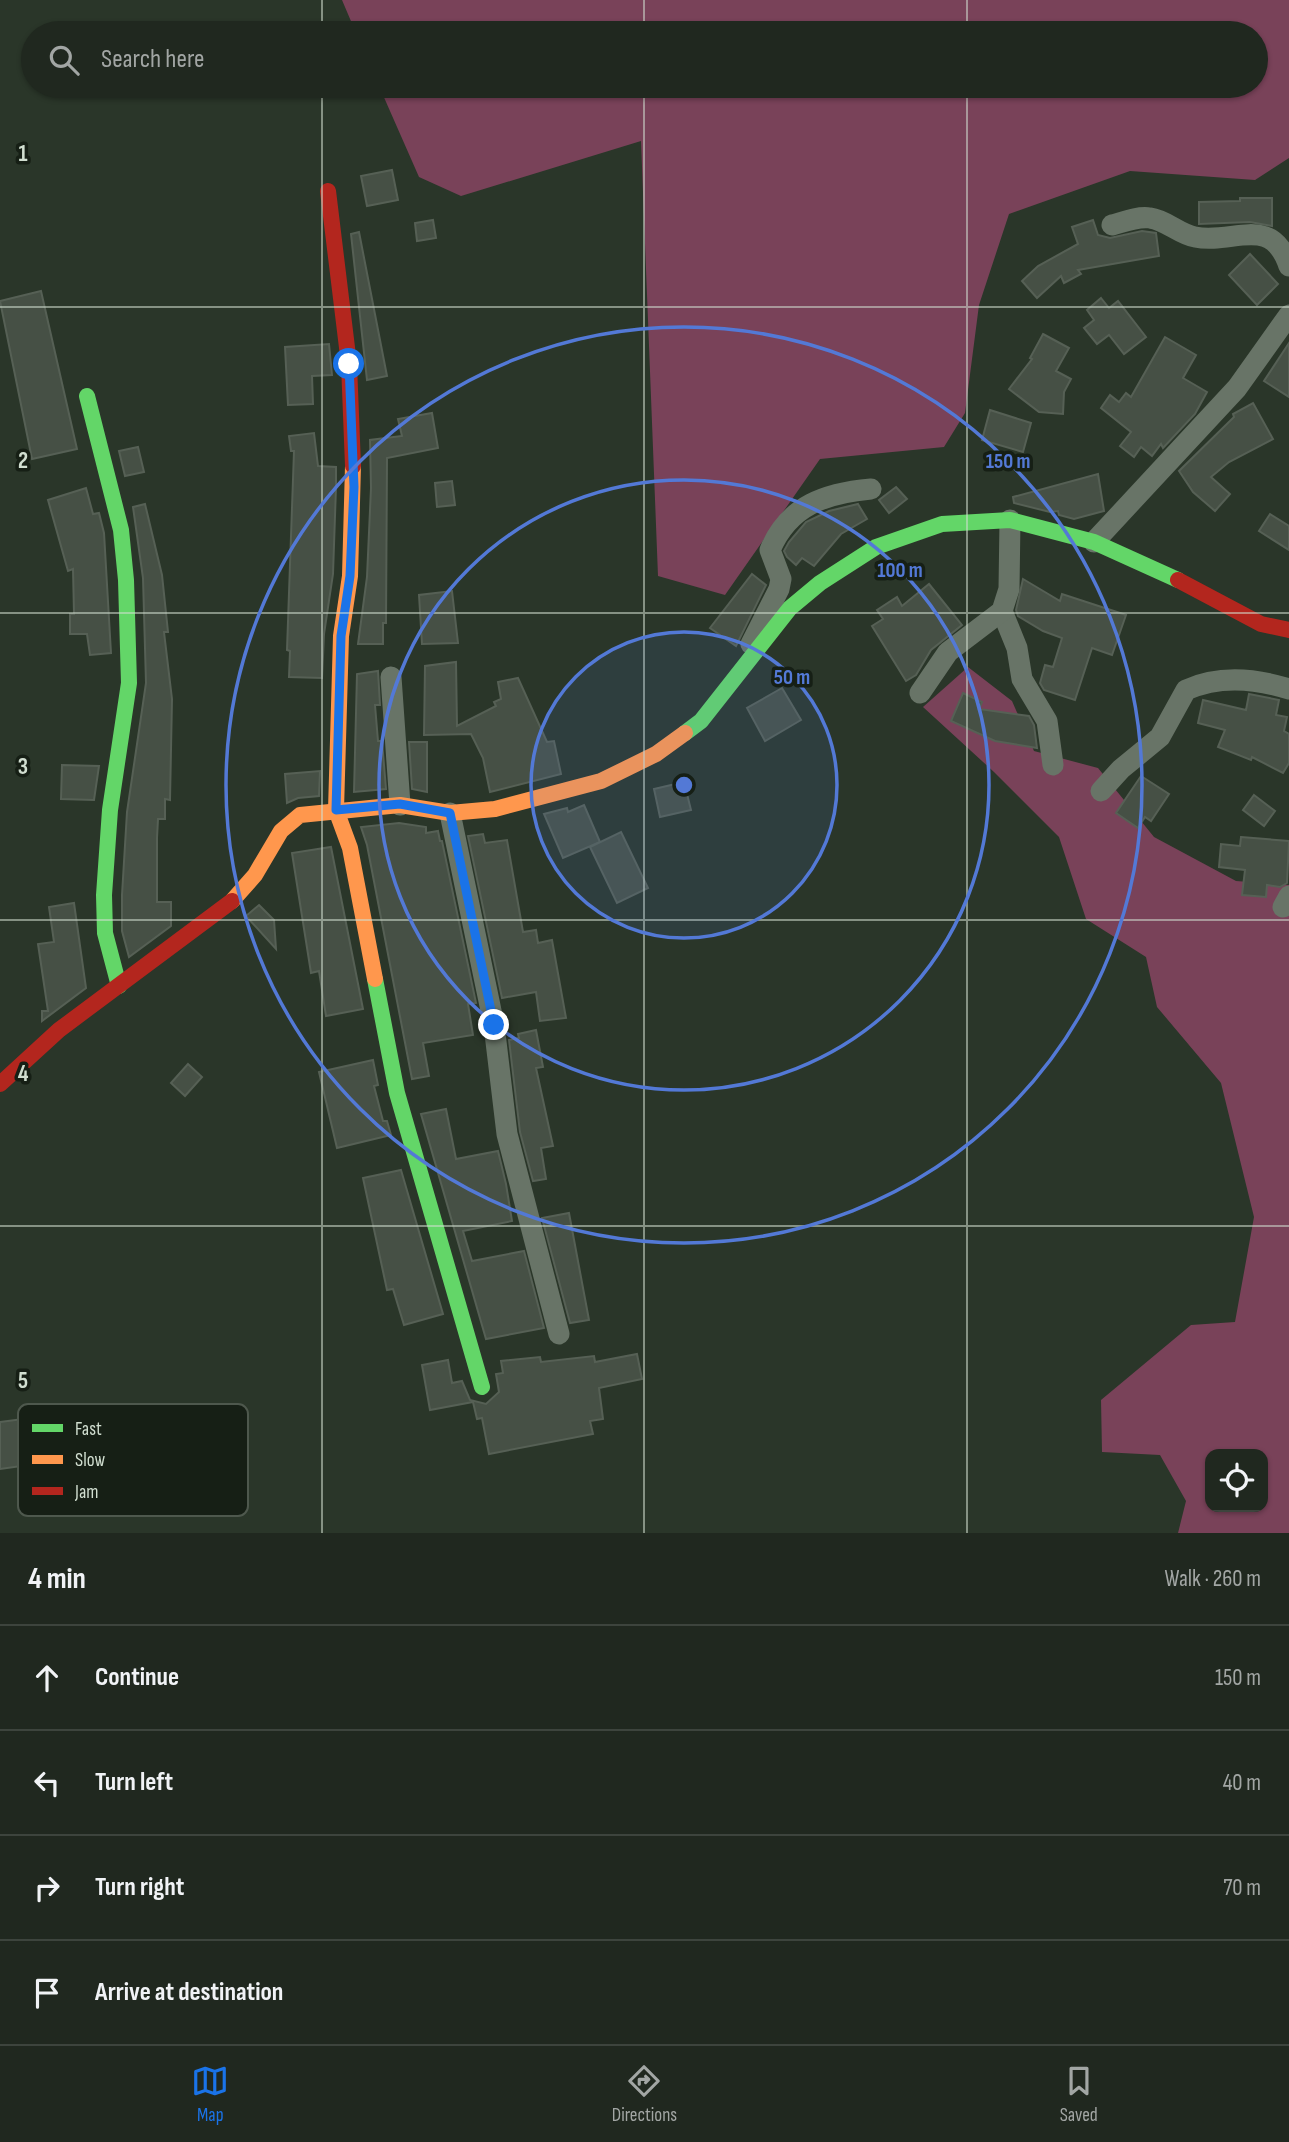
<!DOCTYPE html>
<meta charset="utf-8">
<style>
body{margin:0;font-family:"Sofia Sans Condensed",sans-serif;background:#283028;color:#f1f3f6}
.controls{position:absolute;right:21px;bottom:21px;display:grid;overflow:hidden;border-radius:14px;box-shadow:0 2px 5px #0004}
.controls button{width:63px;height:63px;display:grid;place-items:center;padding:0;border:0;border-bottom:2px solid #3d443d;background:#20281f;color:#f1f3f6;font:35px sans-serif}
.stop{position:absolute;width:21px;height:21px;margin:-16px;border:5px solid #1a73e8;border-radius:50%;background:#fff}
.stop.end{background:#1a73e8;border-color:#fff;box-shadow:0 2px 7px #0008}
.list{margin:0;padding:0;list-style:none}
h2{display:flex;justify-content:space-between;align-items:center;height:91px;margin:0;padding:0 28px;font-size:30px}
h2 small{font-size:23px;font-weight:400;color:#a2a6a4}
.list li{display:grid;grid-template-columns:46px 1fr auto;gap:21px;align-items:center;box-sizing:border-box;height:105px;padding:0 28px;border-top:2px solid #3d443d}
.list b{display:block;font-size:26px;white-space:nowrap}
.list em{font-size:23px;font-style:normal;color:#a2a6a4}
.icon{flex:none;width:38px;height:38px;fill:none;stroke:currentColor;stroke-width:2;stroke-linecap:round;stroke-linejoin:round}
.map{position:relative;flex:none;width:1289px;height:1533px;overflow:hidden}
.search{position:absolute;background:#20281f;box-shadow:0 2px 5px #0004;left:21px;right:21px;top:21px;height:77px;display:flex;align-items:center;gap:18px;box-sizing:border-box;padding:0 24px;border-radius:38px;color:#a2a6a4;font-size:26px}
.sheet{height:511px;background:#20281f}
nav{display:flex;justify-content:space-around;align-items:center;box-sizing:border-box;height:98px;border-top:2px solid #3d443d;background:#20281f;font-size:19px;color:#a2a6a4}
nav a{display:grid;justify-items:center;gap:4px}
nav .on{color:#1a73e8}
.map>svg:first-child{display:block}
.forest{fill:#794259;fill-rule:evenodd}
.building{fill:#465045;stroke:#566055;stroke-width:2}
.lines{fill:none;stroke-linecap:round;stroke-linejoin:round}
.street{stroke:#687467;stroke-width:21}
.fast{stroke:#63d668;stroke-width:16}
.slow{stroke:#ff974d;stroke-width:16}
.jam{stroke:#b3261e;stroke-width:16}
.route{stroke:#1a73e8;stroke-width:9}
.grid{fill:none;stroke:#d1ded0;stroke-width:2;stroke-opacity:0.55}
.ring{fill:none;stroke:#5379d6;stroke-width:3.5}
.key{fill:#161f15;stroke:#4e584d;stroke-width:2}
.key-label{font-size:19px;fill:#d1ded0}
.grid-label{font-size:23px;text-anchor:middle;font-weight:bold;fill:#d1ded0;stroke:#161f15;stroke-width:7;stroke-linejoin:round;paint-order:stroke}
.centre{fill:#5379d6;stroke:#161f15;stroke-width:3.5}
.ring-label{font-size:21px;text-anchor:middle;font-weight:bold;fill:#5379d6;stroke:#161f15;stroke-width:7;stroke-linejoin:round;paint-order:stroke}
</style>
<div class="map">
<svg width="1289" height="1533" viewBox="0 0 1289 1533">
<rect width="100%" height="100%" fill="#2a3629"/>
<g class="forest">
<path d="M 342,0 L 1289,0 L 1289,158 L 1255,180 L 1130,171 L 1009,214 L 979,305 L 965,413 L 944,447 L 820,459 L 725,595 L 658,576 L 641,141 L 461,196 L 419,177 L 379,86 L 1256,86 L 1256,33 L 356,33 Z"/>
<path d="M 968,667 L 1012,701 L 1034,751 L 1098,768 L 1154,837 L 1236,881 L 1289,885 L 1289,1533 L 1178,1533 L 1186,1501 L 1160,1455 L 1102,1452 L 1101,1400 L 1191,1325 L 1235,1322 L 1254,1217 L 1221,1083 L 1157,1007 L 1146,957 L 1086,919 L 1059,837 L 994,772 L 923,707 ZM 1210,1454 L 1263,1454 L 1263,1507 L 1210,1507 Z"/>
</g>
<g class="building">
<path d="M 392,170 L 398,200 L 367,206 L 361,176 Z"/>
<path d="M 1240,198 L 1272,198 L 1272,226 L 1250,222 L 1199,224 L 1199,202 L 1240,201 Z"/>
<path d="M 433,220 L 436,238 L 417,241 L 415,223 Z"/>
<path d="M 1093,220 L 1098,235 L 1110,238 L 1142,231 L 1156,233 L 1159,256 L 1078,270 L 1081,274 L 1064,283 L 1061,276 L 1037,298 L 1022,281 L 1038,266 L 1078,244 L 1072,227 Z"/>
<path d="M 359,232 L 387,376 L 367,380 L 351,234 Z"/>
<path d="M 1250,254 L 1278,284 L 1257,305 L 1229,275 Z"/>
<path d="M 41,291 L 77,449 L 32,459 L 0,301 Z"/>
<path d="M 1101,298 L 1109,308 L 1118,301 L 1146,337 L 1124,354 L 1109,335 L 1097,344 L 1084,328 L 1094,320 L 1087,310 Z"/>
<path d="M 1043,334 L 1069,348 L 1056,371 L 1071,379 L 1064,392 L 1063,414 L 1039,412 L 1009,389 L 1032,359 L 1030,358 Z"/>
<path d="M 1165,337 L 1196,355 L 1183,378 L 1207,392 L 1195,414 L 1163,448 L 1161,444 L 1152,456 L 1141,447 L 1134,457 L 1120,446 L 1131,432 L 1101,408 L 1110,395 L 1119,402 L 1126,393 L 1131,397 Z"/>
<path d="M 1289,343 L 1289,397 L 1264,381 Z"/>
<path d="M 329,344 L 332,375 L 312,376 L 313,404 L 288,405 L 285,347 Z"/>
<path d="M 1253,403 L 1273,439 L 1229,462 L 1211,477 L 1230,494 L 1215,511 L 1193,492 L 1179,471 L 1234,417 L 1233,414 Z"/>
<path d="M 990,410 L 1031,423 L 1023,452 L 982,440 Z"/>
<path d="M 432,413 L 438,448 L 387,458 L 386,623 L 383,623 L 383,644 L 358,644 L 367,577 L 371,488 L 370,440 L 402,436 L 398,419 Z"/>
<path d="M 314,433 L 318,466 L 336,467 L 336,487 L 333,574 L 324,634 L 322,678 L 289,677 L 290,651 L 287,650 L 294,451 L 291,451 L 289,436 Z"/>
<path d="M 138,447 L 144,472 L 125,476 L 119,451 Z"/>
<path d="M 1098,474 L 1104,511 L 1074,519 L 1059,515 L 1058,511 L 1050,512 L 1014,503 L 1013,497 Z"/>
<path d="M 452,481 L 455,505 L 437,507 L 435,483 Z"/>
<path d="M 896,487 L 907,499 L 889,513 L 879,500 Z"/>
<path d="M 86,488 L 93,514 L 99,513 L 104,533 L 111,653 L 90,655 L 87,634 L 70,634 L 70,614 L 74,614 L 73,569 L 68,571 L 48,500 Z"/>
<path d="M 145,504 L 162,575 L 168,632 L 164,632 L 172,699 L 170,800 L 165,799 L 165,819 L 158,819 L 157,838 L 157,902 L 171,902 L 171,926 L 129,957 L 122,931 L 122,895 L 127,812 L 146,683 L 143,578 L 133,507 Z"/>
<path d="M 858,504 L 867,519 L 841,534 L 814,566 L 802,558 L 796,565 L 787,557 L 784,551 L 789,542 L 806,522 L 829,511 Z"/>
<path d="M 1270,514 L 1289,526 L 1289,550 L 1259,531 Z"/>
<path d="M 752,574 L 766,585 L 736,646 L 710,628 Z"/>
<path d="M 1023,579 L 1060,601 L 1062,594 L 1126,615 L 1112,655 L 1092,648 L 1075,700 L 1044,690 L 1040,683 L 1045,665 L 1053,667 L 1062,638 L 1043,631 L 1018,616 L 1016,610 Z"/>
<path d="M 929,584 L 962,625 L 931,650 L 916,675 L 906,681 L 872,626 L 883,619 L 877,610 L 897,597 L 902,606 Z"/>
<path d="M 452,591 L 458,643 L 422,644 L 419,595 Z"/>
<path d="M 456,662 L 457,726 L 496,706 L 494,702 L 501,699 L 498,682 L 518,678 L 547,742 L 554,741 L 561,774 L 490,792 L 483,758 L 471,734 L 424,735 L 425,666 Z"/>
<path d="M 378,671 L 380,705 L 375,705 L 378,741 L 382,741 L 386,789 L 354,792 L 357,674 Z"/>
<path d="M 782,688 L 801,720 L 765,741 L 747,708 Z"/>
<path d="M 963,693 L 982,702 L 979,709 L 1029,716 L 1034,725 L 1037,748 L 995,741 L 951,721 Z"/>
<path d="M 1249,694 L 1279,700 L 1276,715 L 1287,717 L 1284,731 L 1289,734 L 1289,763 L 1283,773 L 1252,757 L 1251,760 L 1218,747 L 1225,730 L 1198,723 L 1203,700 L 1246,710 Z"/>
<path d="M 409,742 L 427,742 L 427,792 L 412,789 Z"/>
<path d="M 62,765 L 99,766 L 94,800 L 61,799 Z"/>
<path d="M 320,771 L 319,796 L 298,798 L 287,803 L 285,774 Z"/>
<path d="M 1141,776 L 1169,794 L 1151,821 L 1145,817 L 1138,828 L 1116,813 Z"/>
<path d="M 684,782 L 691,810 L 660,817 L 654,789 Z"/>
<path d="M 1254,795 L 1275,811 L 1264,826 L 1243,810 Z"/>
<path d="M 584,805 L 600,842 L 563,858 L 544,814 L 567,808 L 568,812 Z"/>
<path d="M 399,823 L 426,827 L 426,833 L 438,831 L 440,841 L 442,841 L 476,1003 L 468,1004 L 473,1035 L 423,1043 L 429,1076 L 412,1079 L 367,845 L 361,827 Z"/>
<path d="M 621,832 L 648,888 L 617,903 L 590,847 Z"/>
<path d="M 483,834 L 485,843 L 507,840 L 523,932 L 536,930 L 538,943 L 552,940 L 566,1018 L 540,1021 L 536,992 L 502,998 L 468,836 Z"/>
<path d="M 1241,837 L 1289,841 L 1287,883 L 1280,887 L 1267,885 L 1266,897 L 1242,895 L 1245,870 L 1219,867 L 1221,844 L 1240,846 Z"/>
<path d="M 331,847 L 363,1009 L 326,1016 L 319,971 L 311,973 L 292,853 Z"/>
<path d="M 74,903 L 86,988 L 42,1021 L 42,1011 L 48,1011 L 38,944 L 54,942 L 49,907 Z"/>
<path d="M 259,905 L 274,920 L 276,949 L 246,916 Z"/>
<path d="M 536,1030 L 543,1067 L 536,1068 L 553,1146 L 541,1148 L 546,1179 L 533,1181 L 520,1132 L 509,1040 L 519,1038 L 518,1034 Z"/>
<path d="M 373,1060 L 378,1085 L 374,1086 L 383,1121 L 387,1121 L 391,1135 L 337,1148 L 319,1072 Z"/>
<path d="M 188,1064 L 202,1077 L 185,1096 L 171,1083 Z"/>
<path d="M 446,1109 L 456,1159 L 498,1151 L 506,1184 L 512,1221 L 463,1231 L 472,1261 L 524,1251 L 544,1328 L 486,1339 L 421,1114 Z"/>
<path d="M 401,1170 L 443,1314 L 404,1325 L 393,1289 L 387,1290 L 363,1178 Z"/>
<path d="M 569,1213 L 589,1320 L 570,1323 L 542,1218 Z"/>
<path d="M 637,1354 L 642,1379 L 599,1388 L 603,1419 L 590,1421 L 593,1434 L 489,1454 L 482,1418 L 477,1419 L 473,1402 L 430,1410 L 422,1365 L 448,1360 L 452,1383 L 462,1381 L 470,1400 L 486,1404 L 499,1392 L 496,1374 L 503,1373 L 501,1361 L 540,1357 L 541,1362 L 594,1356 L 595,1362 Z"/>
<path d="M 38,1417 L 43,1463 L 0,1469 L 0,1422 Z"/>
</g>
<g class="lines">
<g class="street">
<path d="M 1112,225 C 1123,222 1138,216 1150,218 C 1166,220 1179,234 1195,237 C 1233,245 1271,213 1289,266"/>
<path d="M 1094,542 L 1237,388 L 1289,315"/>
<path d="M 1002,611 L 1017,648 L 1022,679 L 1047,721 L 1053,765"/>
<path d="M 751,644 L 779,589 L 781,579 L 770,550 C 789,505 826,493 871,489"/>
<path d="M 391,677 L 400,805"/>
<path d="M 920,693 L 948,652 L 1002,611 L 1009,589 L 1010,520"/>
<path d="M 1101,791 L 1121,769 L 1160,737 L 1186,690 C 1219,675 1254,678 1289,689"/>
<path d="M 450,813 L 494,1025 L 507,1134 L 559,1334"/>
<path d="M 1283,907 L 1289,896"/>
</g>
<g class="fast">
<path d="M 87,396 L 121,530 L 126,580 L 129,683 L 110,810 L 104,895 L 105,933 L 119,986"/>
<path d="M 685,733 L 701,721 L 790,608 L 820,583 L 876,547 L 942,524 L 1010,520 L 1094,542 L 1178,580"/>
<path d="M 375,979 L 397,1093 L 482,1387"/>
</g>
<g class="slow">
<path d="M 353,466 L 350,576 L 341,636 L 336,810 L 350,848 L 375,979"/>
<path d="M 232,901 L 255,875 L 281,831 L 300,815 L 400,805 L 450,813 L 495,809 L 601,781 L 656,754 L 685,733"/>
</g>
<g class="jam">
<path d="M 328,191 L 349,364 L 353,466"/>
<path d="M 1178,580 L 1261,624 L 1289,630"/>
<path d="M 0,1084 L 59,1030 L 232,901"/>
</g>
</g>
<g class="lines">
<path class="route" d="M 349,364 L 354,487 L 350,576 L 341,636 L 336,810 L 400,804 L 450,813 L 494,1025"/>
</g>
<path class="grid" d="M 322,0 L 322,33M 644,0 L 644,33M 967,0 L 967,33M 322,86 L 322,1533M 644,86 L 644,1533M 967,86 L 967,1533M 0,307 L 1289,307M 0,613 L 1289,613M 0,920 L 1289,920M 0,1226 L 1289,1226"/>
<circle cx="684" cy="785" r="153" fill="#5379d6" fill-opacity=".12"/>
<g class="ring">
<circle cx="684" cy="785" r="153"/>
<circle cx="684" cy="785" r="305"/>
<circle cx="684" cy="785" r="458"/>
</g>
<rect x="18" y="1404" width="230" height="112" rx="10" class="key"/>
<rect x="32" y="1424" width="31" height="8" fill="#63d668"/>
<rect x="32" y="1455" width="31" height="9" fill="#ff974d"/>
<rect x="32" y="1487" width="31" height="8" fill="#b3261e"/>
<g class="key-label">
<text x="75" y="1435">Fast</text>
<text x="75" y="1466">Slow</text>
<text x="75" y="1498">Jam</text>
</g>
<g class="grid-label">
<text x="23" y="161">1</text>
<text x="23" y="468">2</text>
<text x="23" y="774">3</text>
<text x="23" y="1081">4</text>
<text x="23" y="1388">5</text>
</g>
<circle cx="684" cy="785" r="10" class="centre"/>
<g class="ring-label">
<text x="1008" y="468">150 m</text>
<text x="900" y="577">100 m</text>
<text x="792" y="684">50 m</text>
</g>
</svg>
<div class="controls">
<button><svg class="icon" aria-label="locate" viewBox="0 0 24 24"><circle cx="12" cy="12" r="6"/><path d="M12 2v4M12 18v4M2 12h4M18 12h4"/></svg></button>
</div>
<div class="stop" style="left:349px;top:364px"></div>
<div class="stop end" style="left:494px;top:1025px"></div>
<div class="search"><svg class="icon" aria-label="search" viewBox="0 0 24 24"><circle cx="10" cy="10" r="6"/><path d="M15 15l6 6"/></svg>Search here</div>
</div>
<section class="sheet">
<h2>4 min<small>Walk · 260 m</small></h2>
<ul class="list">
<li><svg class="icon" aria-label="ahead" viewBox="0 0 24 24"><path d="M12 20V5M6 11l6-6 6 6"/></svg><div><b>Continue</b></div><em>150 m</em></li>
<li><svg class="icon" aria-label="left" viewBox="0 0 24 24"><path d="M17 20v-9H6M10 6l-5 5 5 5"/></svg><div><b>Turn left</b></div><em>40 m</em></li>
<li><svg class="icon" aria-label="right" viewBox="0 0 24 24"><path d="M7 20v-9h11M14 6l5 5-5 5"/></svg><div><b>Turn right</b></div><em>70 m</em></li>
<li><svg class="icon" aria-label="arrive" viewBox="0 0 24 24"><path d="M6 21V4h12l-3 4 3 4H6"/></svg><div><b>Arrive at destination</b></div></li>
</ul>
</section>
<nav>
<a class="on"><svg class="icon" aria-label="map" viewBox="0 0 24 24"><path d="M3 6l6-2 6 2 6-2v14l-6 2-6-2-6 2zM9 4v14M15 6v14"/></svg>Map</a>
<a><svg class="icon" aria-label="directions" viewBox="0 0 24 24"><path d="M12 3l9 9-9 9-9-9zM9 14v-3h6M13 9l2 2-2 2"/></svg>Directions</a>
<a><svg class="icon" aria-label="saved" viewBox="0 0 24 24"><path d="M7 4h10v16l-5-4-5 4z"/></svg>Saved</a>
</nav>
